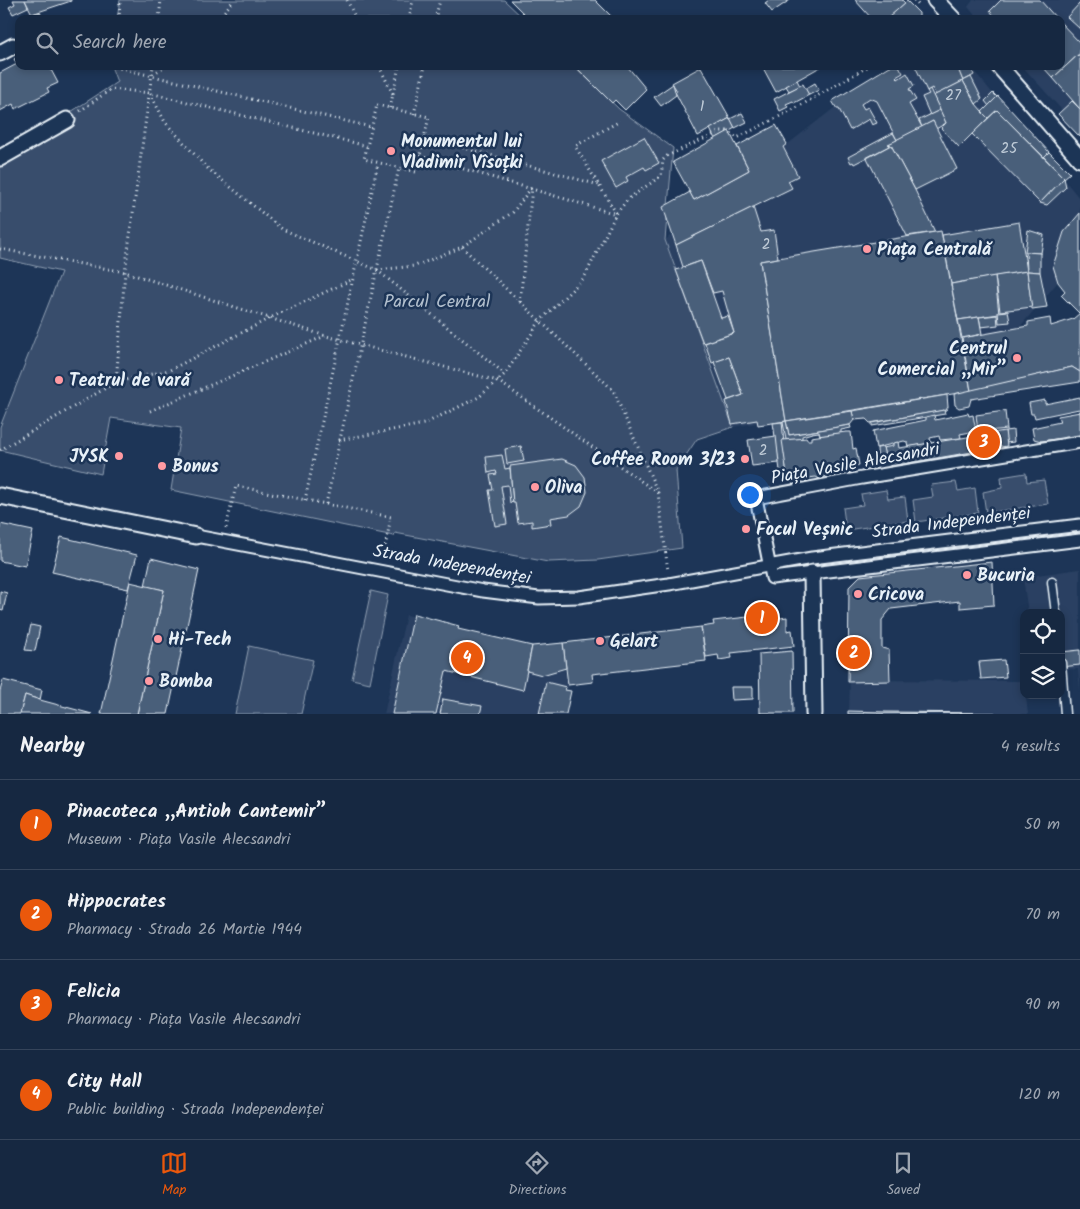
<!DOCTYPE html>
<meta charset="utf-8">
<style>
body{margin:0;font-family:Kalam,sans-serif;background:#1f3048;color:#f1f3f6}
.controls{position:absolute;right:15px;bottom:15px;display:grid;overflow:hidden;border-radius:10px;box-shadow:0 2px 8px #0003}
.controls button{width:45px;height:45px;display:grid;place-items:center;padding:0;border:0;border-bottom:1px solid #35445a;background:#162841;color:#f1f3f6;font:25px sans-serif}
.you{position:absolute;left:749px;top:494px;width:18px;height:18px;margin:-12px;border:4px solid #fff;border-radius:50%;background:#1a73e8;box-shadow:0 0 0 8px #1a73e833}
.badge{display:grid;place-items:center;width:32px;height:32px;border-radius:50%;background:#ea580c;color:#fff;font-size:16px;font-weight:700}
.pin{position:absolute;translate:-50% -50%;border:2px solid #fff;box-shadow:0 1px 5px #0006}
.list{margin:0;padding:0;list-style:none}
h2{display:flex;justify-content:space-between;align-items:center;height:65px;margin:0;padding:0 20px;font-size:21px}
h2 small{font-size:16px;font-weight:400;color:#9ea6b1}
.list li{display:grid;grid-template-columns:32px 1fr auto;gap:15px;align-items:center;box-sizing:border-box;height:90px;padding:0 20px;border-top:1px solid #35445a}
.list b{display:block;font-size:19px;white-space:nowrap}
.list p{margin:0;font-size:16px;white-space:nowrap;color:#9ea6b1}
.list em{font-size:16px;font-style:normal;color:#9ea6b1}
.icon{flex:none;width:28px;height:28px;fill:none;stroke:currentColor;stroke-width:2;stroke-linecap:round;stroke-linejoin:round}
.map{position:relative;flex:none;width:1080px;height:714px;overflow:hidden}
.search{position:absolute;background:#162841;box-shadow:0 2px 8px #0003;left:15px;right:15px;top:15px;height:55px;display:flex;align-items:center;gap:12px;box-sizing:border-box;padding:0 18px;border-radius:10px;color:#9ea6b1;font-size:19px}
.sheet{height:425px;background:#162841}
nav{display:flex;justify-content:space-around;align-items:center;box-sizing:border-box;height:70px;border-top:1px solid #35445a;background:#162841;font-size:14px;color:#9ea6b1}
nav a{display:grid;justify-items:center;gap:2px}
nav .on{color:#ea580c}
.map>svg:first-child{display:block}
.built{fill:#2a4162}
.green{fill:#374d6c;stroke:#909fb2}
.building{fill:#495e7a;stroke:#e8f1f8}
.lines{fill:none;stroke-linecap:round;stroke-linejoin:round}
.service-casing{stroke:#e8f1f8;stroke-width:11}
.pedestrian-casing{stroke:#e8f1f8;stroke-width:15}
.minor-casing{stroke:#e8f1f8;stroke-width:19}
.path{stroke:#e8f1f8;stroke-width:3;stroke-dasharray:1 4;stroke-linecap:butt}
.service{stroke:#1d3557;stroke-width:8}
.pedestrian{stroke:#1d3557;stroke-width:11}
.minor{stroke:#1d3557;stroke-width:15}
.poi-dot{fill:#ff9aa2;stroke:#1d3557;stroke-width:2}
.labels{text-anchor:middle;stroke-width:5;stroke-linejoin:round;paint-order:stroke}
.number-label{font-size:15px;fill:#c0ccd8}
.poi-label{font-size:18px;font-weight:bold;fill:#e8f1f8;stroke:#1d3557;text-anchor:start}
.park-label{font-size:18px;fill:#b3c0ce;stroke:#1d3557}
.street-label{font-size:18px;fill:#e8f1f8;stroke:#1d3557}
</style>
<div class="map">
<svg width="1080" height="714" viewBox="0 0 1080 714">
<rect width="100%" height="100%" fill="#1d3557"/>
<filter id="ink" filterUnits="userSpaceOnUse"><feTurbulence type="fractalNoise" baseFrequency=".02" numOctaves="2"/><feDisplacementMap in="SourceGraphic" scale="10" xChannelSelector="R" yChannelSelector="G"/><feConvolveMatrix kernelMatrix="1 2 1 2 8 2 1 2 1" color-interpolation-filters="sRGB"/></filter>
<g filter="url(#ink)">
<g class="built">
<path d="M 973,0 L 1080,0 L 1080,130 L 1022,66 L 1061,66 L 1061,19 L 978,19 L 968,7 Z"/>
<path d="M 892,66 L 970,66 L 1080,199 L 1080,232 L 1064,256 L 1057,283 L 968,388 L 733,427 L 665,240 L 865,84 Z"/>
<path d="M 1080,569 L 1080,691 L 1078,669 L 1061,670 L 1061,613 L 1028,613 L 1023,577 Z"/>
<path d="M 406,615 L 459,625 L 458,630 L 532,646 L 550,644 L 553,671 L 565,670 L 567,681 L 570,682 L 562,714 L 384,714 Z"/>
<path d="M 850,680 L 1024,681 L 1028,714 L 849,714 Z"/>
</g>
<g class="green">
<path d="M 120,0 L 504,0 L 524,19 L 117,19 Z"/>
<path d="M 111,66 L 574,66 L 619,109 L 673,148 L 665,240 L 733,427 L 697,439 L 676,470 L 682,548 L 598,560 L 548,562 L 395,533 L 394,536 L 171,490 L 181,428 L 111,418 L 101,474 L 0,450 L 0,427 L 61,272 L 0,258 L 0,158 L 117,82 Z"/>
<path d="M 1026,473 L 1027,482 L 1044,480 L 1048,504 L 986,513 L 983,492 L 1002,488 L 1001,477 Z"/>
<path d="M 956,482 L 958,491 L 975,488 L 978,513 L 916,522 L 913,500 L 933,497 L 931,485 Z"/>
<path d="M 886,490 L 888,499 L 905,497 L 908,521 L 846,530 L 843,508 L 863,505 L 861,494 Z"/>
<path d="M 371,591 L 388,595 L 370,683 L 352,679 Z"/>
<path d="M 249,646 L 313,660 L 301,714 L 235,714 Z"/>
</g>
<g class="building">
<path d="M 13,0 L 25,0 L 28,7 L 13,14 L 9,7 L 15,4 Z"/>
<path d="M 25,0 L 71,0 L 71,1 L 32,14 Z"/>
<path d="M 510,0 L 595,0 L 614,19 L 529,19 Z"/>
<path d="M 769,0 L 790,0 L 772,12 L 765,3 Z"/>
<path d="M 855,0 L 902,0 L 905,3 L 887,19 L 872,19 Z"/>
<path d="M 1001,0 L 1040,0 L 1057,19 L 997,19 L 990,11 Z"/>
<path d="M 907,1 L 919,13 L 919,19 L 887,19 Z"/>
<path d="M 1080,3 L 1080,29 L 1067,17 Z"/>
<path d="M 40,12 L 43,19 L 25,19 L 32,14 Z"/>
<path d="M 1061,23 L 1080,43 L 1080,53 L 1053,78 L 1042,66 L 1061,66 Z"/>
<path d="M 1078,55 L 1080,57 L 1080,109 L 1053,78 Z"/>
<path d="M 19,57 L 19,66 L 49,66 L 58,83 L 47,88 L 49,92 L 15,109 L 13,104 L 0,111 L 0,73 L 17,64 L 14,59 Z"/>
<path d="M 575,66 L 627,66 L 646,89 L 625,110 L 615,100 L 612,103 Z"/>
<path d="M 762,66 L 822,66 L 776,92 Z"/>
<path d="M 890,66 L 899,66 L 903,73 L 896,77 L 898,79 L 907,73 L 914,86 L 909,89 L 916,100 L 909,104 L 922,127 L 897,140 L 877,101 L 870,98 L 861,104 L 864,109 L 868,107 L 877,123 L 872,125 L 869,119 L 850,130 L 839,109 L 837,109 L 832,101 Z"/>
<path d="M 915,66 L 957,66 L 963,81 L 936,95 L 932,88 L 927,91 Z"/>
<path d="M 957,66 L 970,66 L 974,75 L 963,81 Z"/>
<path d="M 701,67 L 730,118 L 698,136 L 675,92 L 677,91 L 672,83 Z"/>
<path d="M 971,77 L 982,99 L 976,104 L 963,81 Z"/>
<path d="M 797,80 L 800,86 L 789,91 L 786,86 Z"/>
<path d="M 963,81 L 976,104 L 988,118 L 959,147 L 941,128 L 946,123 L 933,96 Z"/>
<path d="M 815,83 L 819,90 L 809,95 L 805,89 Z"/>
<path d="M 673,84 L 676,95 L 661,106 L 654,97 Z"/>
<path d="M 803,84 L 809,95 L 794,103 L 793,101 L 786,104 L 788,107 L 780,111 L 774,99 Z"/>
<path d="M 930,89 L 940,110 L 930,115 L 922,97 L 929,94 L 927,91 Z"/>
<path d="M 993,93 L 997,97 L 989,106 L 985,101 Z"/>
<path d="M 998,96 L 1049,152 L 1044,157 L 997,110 L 988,118 L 982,112 Z"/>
<path d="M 1072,101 L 1080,109 L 1080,137 L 1058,114 Z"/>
<path d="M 940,110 L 946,123 L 936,129 L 933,121 L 922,127 L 919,120 Z"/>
<path d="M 997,110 L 1064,178 L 1040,203 L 972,134 Z"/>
<path d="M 742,113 L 747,122 L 735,128 L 730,119 Z"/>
<path d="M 730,118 L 735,128 L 715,139 L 710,129 Z"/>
<path d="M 933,121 L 957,169 L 915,190 L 891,145 L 888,144 Z"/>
<path d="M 776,125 L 787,144 L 783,147 L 798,176 L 788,181 L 792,188 L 676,245 L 663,207 L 690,192 L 694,200 L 749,170 L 737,146 Z"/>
<path d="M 729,131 L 749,170 L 694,200 L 673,162 Z"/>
<path d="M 893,133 L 897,140 L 888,144 L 889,146 L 854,164 L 853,162 L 851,163 L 848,157 Z"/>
<path d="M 644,137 L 659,163 L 646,170 L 644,167 L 626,177 L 628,181 L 616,188 L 601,161 Z"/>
<path d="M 891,145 L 915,190 L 935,232 L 907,236 L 867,158 Z"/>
<path d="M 1049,152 L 1070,173 L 1064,178 L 1044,157 Z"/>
<path d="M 1064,178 L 1066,187 L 1047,205 L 1040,203 Z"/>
<path d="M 753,207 L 761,232 L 774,230 L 778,258 L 760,261 L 786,421 L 758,425 L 757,420 L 732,424 L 726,401 L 743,395 L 729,357 L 712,363 L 705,343 L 734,333 L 722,291 L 713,293 L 701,261 L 683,267 L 676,245 Z"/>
<path d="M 1080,213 L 1080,311 L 1079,313 L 1061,295 L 1065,291 L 1058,282 L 1053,266 L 1064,232 Z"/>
<path d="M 1019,222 L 1027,271 L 951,284 L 942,235 Z"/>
<path d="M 1028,230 L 1044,235 L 1041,253 L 1025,252 Z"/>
<path d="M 941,231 L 971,391 L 786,421 L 760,261 Z"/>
<path d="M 1026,252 L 1040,253 L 1040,272 L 1027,271 Z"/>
<path d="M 701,261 L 721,318 L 728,316 L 734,333 L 703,343 L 676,270 Z"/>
<path d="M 1027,271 L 1032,307 L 1000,311 L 995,276 Z"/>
<path d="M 1027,271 L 1040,272 L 1047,307 L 1032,309 Z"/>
<path d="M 995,276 L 999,314 L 958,320 L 951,284 Z"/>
<path d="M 1008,311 L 1010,322 L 999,323 L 998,312 Z"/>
<path d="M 1080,313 L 1080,372 L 1072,367 L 971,391 L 962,338 L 1028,326 L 1028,322 L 1050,318 L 1051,326 L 1073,319 Z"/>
<path d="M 997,315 L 998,325 L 981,327 L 979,317 Z"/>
<path d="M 979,317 L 982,334 L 962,338 L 958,320 Z"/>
<path d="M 729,357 L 743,395 L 728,400 L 714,362 Z"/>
<path d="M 1072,367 L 1080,372 L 1080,382 L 971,399 L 969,406 L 959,408 L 955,405 L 954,394 Z"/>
<path d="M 947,395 L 948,407 L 946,410 L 870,423 L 866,419 L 854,420 L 852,411 Z"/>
<path d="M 1080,397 L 1080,415 L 1079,409 L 1035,418 L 1034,414 L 1031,414 L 1029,403 L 1045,400 L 1045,404 Z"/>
<path d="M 944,410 L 945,414 L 872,426 L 872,423 Z"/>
<path d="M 852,411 L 854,420 L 850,425 L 789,435 L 786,421 Z"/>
<path d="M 1005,411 L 1007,429 L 978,432 L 976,415 Z"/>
<path d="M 1080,412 L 1080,436 L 1041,441 L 1034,439 L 1032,428 L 1060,422 L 1058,416 Z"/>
<path d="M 968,413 L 969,416 L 973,415 L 976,431 L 960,434 L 961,438 L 940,440 L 939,436 L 930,438 L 931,443 L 908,447 L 907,442 L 904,441 L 876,448 L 873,431 L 926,420 L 926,417 L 934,415 L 935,420 Z"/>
<path d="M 786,421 L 789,435 L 850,425 L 851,428 L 841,430 L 841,433 L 820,436 L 819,432 L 812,433 L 802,436 L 802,439 L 791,440 L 786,440 L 783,422 Z"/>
<path d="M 782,422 L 787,476 L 781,477 L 773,423 Z"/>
<path d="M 1013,430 L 1014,442 L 1006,443 L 1005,431 Z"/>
<path d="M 1005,431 L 1007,446 L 891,466 L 886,462 L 883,448 L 893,446 L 893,443 L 898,442 L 899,448 Z"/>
<path d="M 846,432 L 851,432 L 853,449 L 856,448 L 859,465 L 853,466 L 854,472 L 826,476 L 821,480 L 816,477 L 788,481 L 782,440 L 807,438 L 807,440 L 811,440 L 811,437 Z"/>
<path d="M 776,436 L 779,463 L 752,466 L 748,440 Z"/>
<path d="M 521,446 L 524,461 L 507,464 L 505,449 Z"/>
<path d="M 883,447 L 886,462 L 878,466 L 877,448 Z"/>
<path d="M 502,455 L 505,469 L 510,468 L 513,502 L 510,503 L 508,485 L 501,486 L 507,524 L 495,526 L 489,490 L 493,490 L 490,475 L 497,474 L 496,471 L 488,473 L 486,457 Z"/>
<path d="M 562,459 L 576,465 L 585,477 L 587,492 L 581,506 L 569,515 L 550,518 L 551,524 L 532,527 L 532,521 L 518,523 L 515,503 L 513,503 L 510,466 Z"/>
<path d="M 0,524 L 33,531 L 25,566 L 0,561 Z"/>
<path d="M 61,537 L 137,555 L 128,589 L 52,572 Z"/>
<path d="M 151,558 L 199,570 L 168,714 L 137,714 L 164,590 L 145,586 Z"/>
<path d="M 992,562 L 994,605 L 960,608 L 960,601 L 891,609 L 882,620 L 882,648 L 889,650 L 890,681 L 848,682 L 849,587 L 860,576 Z"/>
<path d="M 130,582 L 164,590 L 137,714 L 101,714 Z"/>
<path d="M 0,591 L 7,593 L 3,611 L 0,610 Z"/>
<path d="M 414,614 L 459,626 L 458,629 L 532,646 L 523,690 L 446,671 L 436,714 L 392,714 Z"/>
<path d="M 774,614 L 774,619 L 787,617 L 787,631 L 792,630 L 794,646 L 731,653 L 732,658 L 719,660 L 718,655 L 706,657 L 701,627 L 714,625 L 713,621 Z"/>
<path d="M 31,625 L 40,627 L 35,651 L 25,650 Z"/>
<path d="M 701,627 L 706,661 L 592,674 L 593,682 L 568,685 L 563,643 Z"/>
<path d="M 563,643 L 566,668 L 542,675 L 527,671 L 532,646 Z"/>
<path d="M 1080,650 L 1080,665 L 1061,667 L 1061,652 Z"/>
<path d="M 792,651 L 793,713 L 760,713 L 759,654 Z"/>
<path d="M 1004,660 L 1006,677 L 981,679 L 979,662 Z"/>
<path d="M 3,680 L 42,690 L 40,700 L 25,695 L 20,714 L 0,714 L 0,691 Z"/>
<path d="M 546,682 L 566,687 L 565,690 L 571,691 L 566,714 L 539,714 Z"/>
<path d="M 731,687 L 753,687 L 753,699 L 732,700 Z"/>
<path d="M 25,695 L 40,700 L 92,714 L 20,714 Z"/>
<path d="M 443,699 L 482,706 L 480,714 L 440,714 Z"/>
<path d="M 848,711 L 886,712 L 995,713 L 848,714 Z"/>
</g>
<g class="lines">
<defs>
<g id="service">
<path d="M 1052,582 L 1056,613"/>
<path d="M 1061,663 L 1065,714"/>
</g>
<g id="pedestrian">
<path d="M 1080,442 L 862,478 L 756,498 L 772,578 L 1080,540"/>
<path d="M 196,536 L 483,591 L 539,598 L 579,597 L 669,584 L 812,558 L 1080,525"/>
</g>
<g id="minor">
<path d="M 935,0 L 953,19"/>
<path d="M 0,53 L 13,46"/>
<path d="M 999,66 L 1080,159"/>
<path d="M 0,158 L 67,120"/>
<path d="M 0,496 L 196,536"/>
<path d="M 812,573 L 814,714"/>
</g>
</defs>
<use href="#service" class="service-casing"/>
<use href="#pedestrian" class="pedestrian-casing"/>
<use href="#minor" class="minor-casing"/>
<g class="path">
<path d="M 347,0 L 356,19"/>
<path d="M 914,0 L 920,7"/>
<path d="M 119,19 L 120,0"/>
<path d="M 159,19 L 161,0"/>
<path d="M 218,19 L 234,0"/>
<path d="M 409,19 L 413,0"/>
<path d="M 435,19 L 440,0"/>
<path d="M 110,66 L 371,127"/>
<path d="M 379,66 L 393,94"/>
<path d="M 153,74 L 165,66"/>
<path d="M 150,93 L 165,122 L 206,167 L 282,229 L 377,270 L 415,266 L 462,247 L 513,212 L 532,187"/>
<path d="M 377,105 L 429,117 L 416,172 L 364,159 Z"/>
<path d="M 390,108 L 399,66"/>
<path d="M 80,111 L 111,89 L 150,93 L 367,146"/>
<path d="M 414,114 L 425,66"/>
<path d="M 424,137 L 599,185"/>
<path d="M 420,156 L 616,214"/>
<path d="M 616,213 L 575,146 L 620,121"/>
<path d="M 462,247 L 613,390 L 658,493 L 668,571"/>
<path d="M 0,249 L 125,272 L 326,336 L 498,381 L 658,493"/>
<path d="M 377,270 L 505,374"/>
<path d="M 520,302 L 532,188"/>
<path d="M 116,382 L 125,272 L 153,66"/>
<path d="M 150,411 L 325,336"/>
<path d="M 339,440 L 424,424 L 479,397 L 505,374 L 540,321 L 584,278 L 616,214 L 628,199 L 661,176 L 663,160 L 667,156 L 721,131 L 727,131 L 737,138 L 798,107 L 869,66"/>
<path d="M 0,450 L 116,382 L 170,370 L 270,318 L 353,279"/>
<path d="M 305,500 L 378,163"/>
<path d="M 326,504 L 399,168"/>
<path d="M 226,528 L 236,486 L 391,517 L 383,558"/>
</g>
<use href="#service" class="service"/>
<use href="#pedestrian" class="pedestrian"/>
<use href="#minor" class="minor"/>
</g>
</g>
<g class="poi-dot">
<circle cx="391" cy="151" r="5"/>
<circle cx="867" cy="249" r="5"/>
<circle cx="1017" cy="358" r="5"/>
<circle cx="59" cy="380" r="5"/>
<circle cx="119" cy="456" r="5"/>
<circle cx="745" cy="459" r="5"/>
<circle cx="162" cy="466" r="5"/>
<circle cx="535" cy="487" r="5"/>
<circle cx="746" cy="529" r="5"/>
<circle cx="967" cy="575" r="5"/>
<circle cx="858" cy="594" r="5"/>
<circle cx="158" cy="639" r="5"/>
<circle cx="600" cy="641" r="5"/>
<circle cx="149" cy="681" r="5"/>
</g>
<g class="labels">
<g class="number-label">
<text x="953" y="100">27</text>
<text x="702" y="111">1</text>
<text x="1009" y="153">25</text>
<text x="766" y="249">2</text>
<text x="763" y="455">2</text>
</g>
<g class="poi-label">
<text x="401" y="147">Monumentul lui<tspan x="401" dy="21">Vladimir Vîsoțki</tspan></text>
<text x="877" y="255">Piața Centrală</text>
<text x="1007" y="354" text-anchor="end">Centrul<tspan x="1007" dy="21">Comercial „Mir”</tspan></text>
<text x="69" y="386">Teatrul de vară</text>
<text x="109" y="462" text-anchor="end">JYSK</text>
<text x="735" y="465" text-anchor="end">Coffee Room 3/23</text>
<text x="172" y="472">Bonus</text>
<text x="545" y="493">Oliva</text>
<text x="756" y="535">Focul Veșnic</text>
<text x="977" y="581">Bucuria</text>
<text x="868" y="600">Cricova</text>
<text x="168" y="645">Hi-Tech</text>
<text x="610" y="647">Gelart</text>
<text x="159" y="687">Bomba</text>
</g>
<g class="park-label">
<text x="437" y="307">Parcul Central</text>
</g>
<g class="street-label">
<text transform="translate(855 463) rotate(-10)" y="6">Piața Vasile Alecsandri</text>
<text transform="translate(951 522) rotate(-7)" y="6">Strada Independenței</text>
<text transform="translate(452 564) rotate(10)" y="6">Strada Independenței</text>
</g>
</g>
</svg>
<div class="controls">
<button><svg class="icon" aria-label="locate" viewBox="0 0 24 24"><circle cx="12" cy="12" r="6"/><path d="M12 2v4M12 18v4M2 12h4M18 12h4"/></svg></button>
<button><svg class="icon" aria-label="layers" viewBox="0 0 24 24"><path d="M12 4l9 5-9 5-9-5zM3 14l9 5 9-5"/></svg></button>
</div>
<div class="you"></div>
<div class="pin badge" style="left:762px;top:618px">1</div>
<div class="pin badge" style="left:854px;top:653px">2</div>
<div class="pin badge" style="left:984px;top:442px">3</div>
<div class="pin badge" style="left:467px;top:658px">4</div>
<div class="search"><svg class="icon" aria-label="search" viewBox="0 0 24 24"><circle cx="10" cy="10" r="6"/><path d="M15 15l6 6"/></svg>Search here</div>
</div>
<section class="sheet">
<h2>Nearby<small>4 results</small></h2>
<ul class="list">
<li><span class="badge">1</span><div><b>Pinacoteca „Antioh Cantemir”</b><p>Museum · Piața Vasile Alecsandri</p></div><em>50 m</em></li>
<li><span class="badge">2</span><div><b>Hippocrates</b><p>Pharmacy · Strada 26 Martie 1944</p></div><em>70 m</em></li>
<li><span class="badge">3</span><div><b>Felicia</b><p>Pharmacy · Piața Vasile Alecsandri</p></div><em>90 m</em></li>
<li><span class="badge">4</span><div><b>City Hall</b><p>Public building · Strada Independenței</p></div><em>120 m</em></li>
</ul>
</section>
<nav>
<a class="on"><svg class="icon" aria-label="map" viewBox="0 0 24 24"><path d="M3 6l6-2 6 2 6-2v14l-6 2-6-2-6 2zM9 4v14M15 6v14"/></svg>Map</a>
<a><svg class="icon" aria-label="directions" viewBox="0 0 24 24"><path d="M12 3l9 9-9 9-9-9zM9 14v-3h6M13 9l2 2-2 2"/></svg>Directions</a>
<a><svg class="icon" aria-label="saved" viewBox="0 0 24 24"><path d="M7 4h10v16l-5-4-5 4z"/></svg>Saved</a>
</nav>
